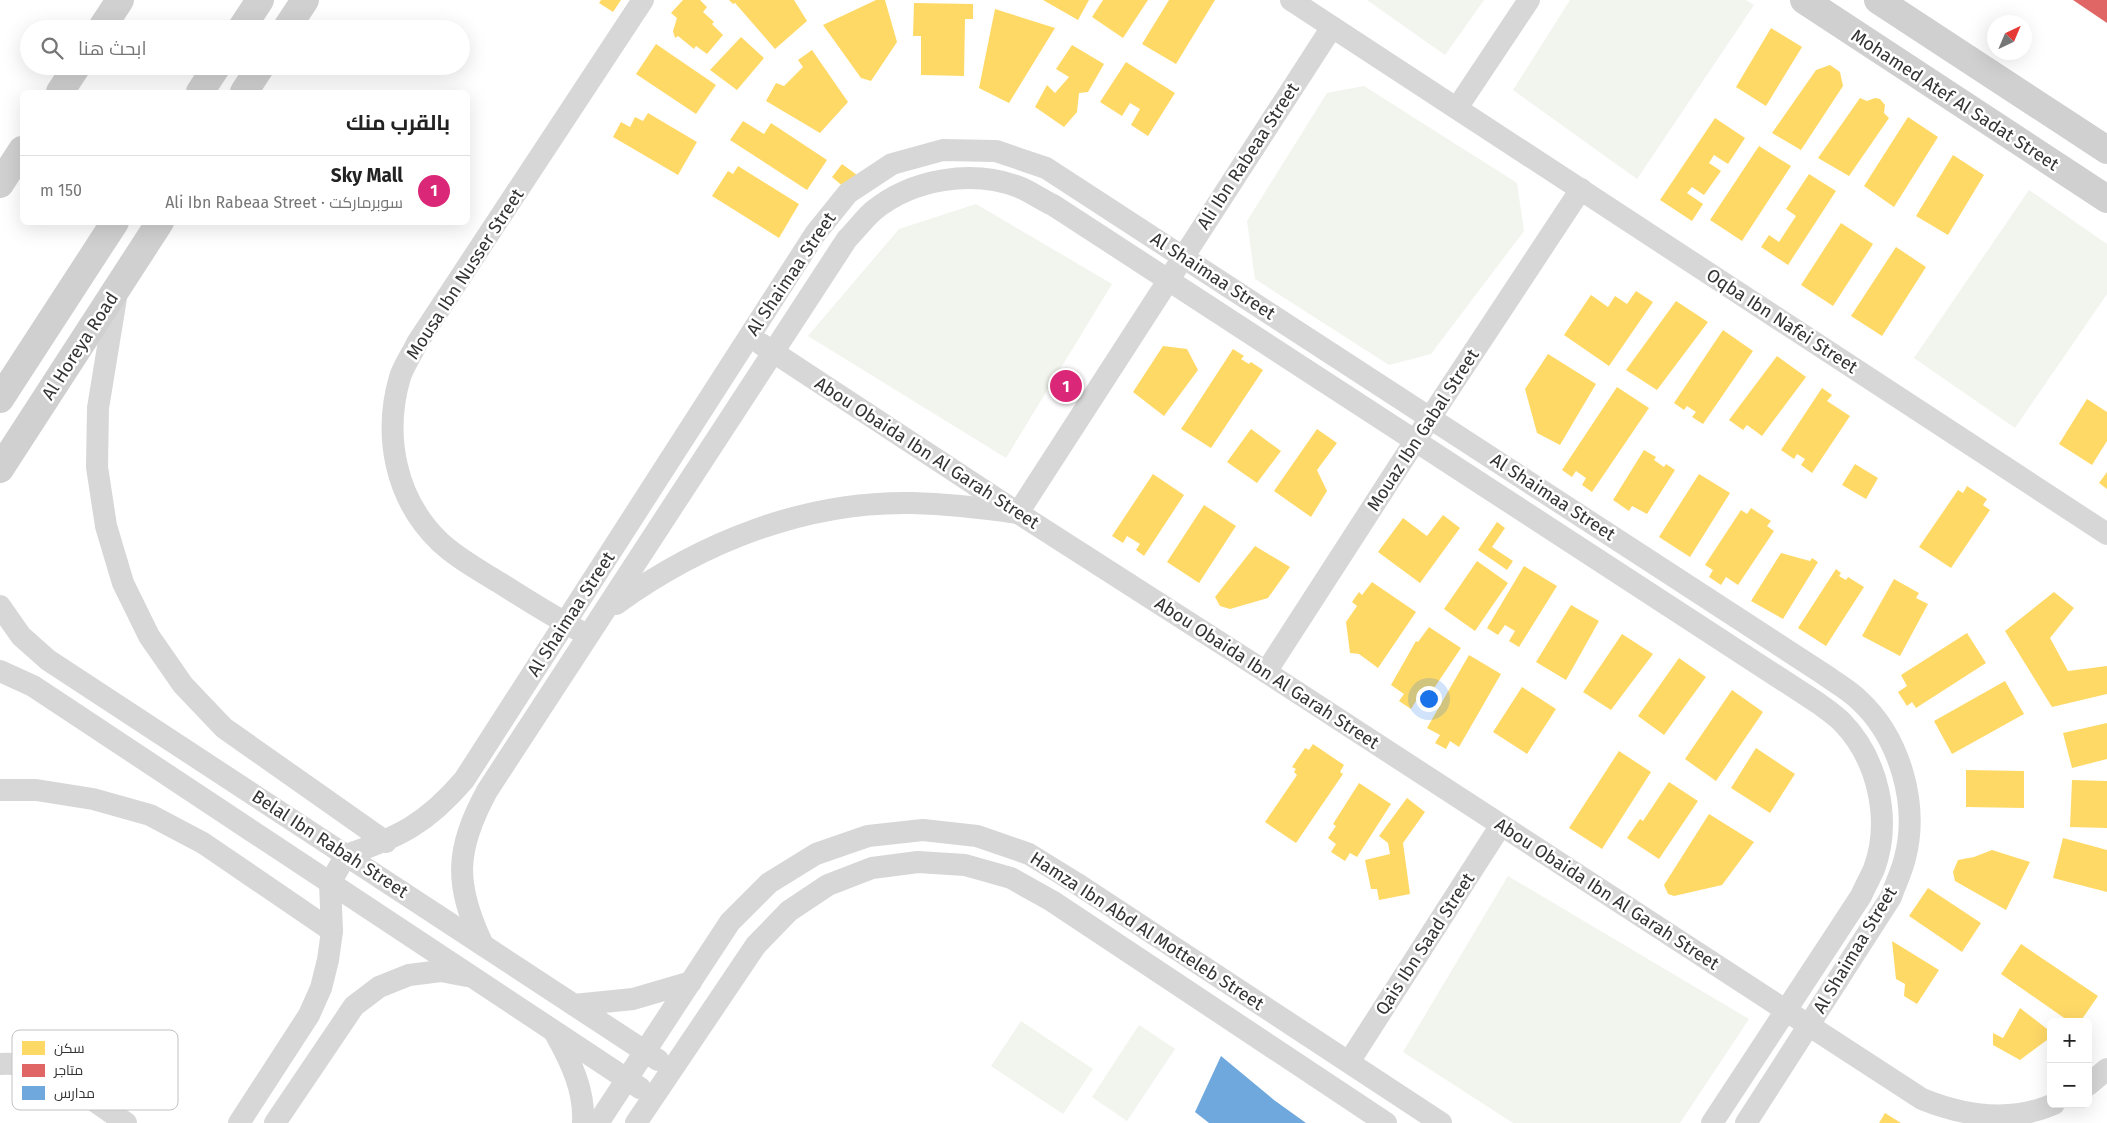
<!DOCTYPE html>
<html lang="ar">
<meta charset="utf-8">
<style>
body{margin:0;font-family:"Fira Sans",Cairo,sans-serif;background:#f2f2f2;color:#222;direction:rtl}
.controls{position:absolute;right:15px;bottom:15px;display:grid;overflow:hidden;border-radius:8px;box-shadow:0 5px 20px #0002}
.controls button{width:45px;height:45px;display:grid;place-items:center;padding:0;border:0;border-bottom:1px solid #e0e0e0;background:#fff;color:#222;font:25px sans-serif}
.compass{position:absolute;left:1987px;top:15px;width:45px;height:45px;border-radius:50%;background:#fff;box-shadow:0 5px 20px #0002;rotate:44deg}
.you{position:absolute;left:1428px;top:698px;width:18px;height:18px;margin:-12px;border:4px solid #fff;border-radius:50%;background:#1a73e8;box-shadow:0 0 0 8px #1a73e833}
.badge{display:grid;place-items:center;width:32px;height:32px;border-radius:50%;background:#db2777;color:#fff;font-size:16px;font-weight:700}
.pin{position:absolute;translate:-50% -50%;border:2px solid #fff;box-shadow:0 1px 5px #0006}
.list{margin:0;padding:0;list-style:none}
h2{display:flex;justify-content:space-between;align-items:center;height:65px;margin:0;padding:0 20px;font-size:21px}
h2 small{font-size:16px;font-weight:400;color:#767676}
.list li{display:grid;grid-template-columns:32px 1fr auto;gap:15px;align-items:center;box-sizing:border-box;height:70px;padding:0 20px;border-top:1px solid #e0e0e0}
.list b{display:block;font-size:19px;white-space:nowrap}
.list p{margin:0;font-size:16px;white-space:nowrap;color:#767676}
.list em{font-size:16px;font-style:normal;color:#767676}
.icon{flex:none;width:28px;height:28px;fill:none;stroke:currentColor;stroke-width:2;stroke-linecap:round;stroke-linejoin:round}
.map{position:relative;flex:none;width:2107px;height:1123px;overflow:hidden;direction:ltr}
.search{position:absolute;background:#fff;box-shadow:0 5px 20px #0002;left:20px;top:20px;width:450px;height:55px;display:flex;align-items:center;gap:12px;box-sizing:border-box;padding:0 18px;border-radius:28px;color:#767676;font-size:19px}
.panel{position:absolute;background:#fff;box-shadow:0 5px 20px #0002;left:20px;top:90px;width:450px;height:135px;border-radius:8px;direction:rtl}
.map>svg:first-child{display:block}
.green{fill:#f1f5ed}
.homes{fill:#ffd966}
.shops{fill:#e06666}
.schools{fill:#6fa8dc}
.lines{fill:none;stroke-linecap:round;stroke-linejoin:round}
.street{stroke:#d7d7d7;stroke-width:22}
.secondary{stroke:#d0d0d0;stroke-width:28}
.labels{text-anchor:middle;stroke-width:5;stroke-linejoin:round;paint-order:stroke}
.street-label{font-size:18px;fill:#333;stroke:#fff}
.key{fill:#fff;stroke:#c2c2c2;stroke-width:1}
.key-label{font-size:14px;fill:#333}
</style>
<div class="map">
<svg width="2107" height="1123" viewBox="0 0 2107 1123">
<rect width="100%" height="100%" fill="#fff"/>
<g class="green">
<path d="M 1367,0 L 1484,0 L 1445,55 Z"/>
<path d="M 1570,0 L 1746,0 L 1754,5 L 1637,179 L 1513,90 Z"/>
<path d="M 1364,86 L 1517,183 L 1524,231 L 1431,354 L 1389,365 L 1255,279 L 1247,221 L 1327,93 Z"/>
<path d="M 2029,190 L 2107,244 L 2107,294 L 2015,428 L 1914,358 Z"/>
<path d="M 976,204 L 1112,284 L 1006,458 L 808,336 L 899,229 Z"/>
<path d="M 1508,876 L 1749,1019 L 1680,1123 L 1513,1123 L 1403,1052 Z"/>
<path d="M 1021,1021 L 1093,1069 L 1063,1114 L 991,1066 Z"/>
<path d="M 1139,1025 L 1175,1049 L 1127,1121 L 1092,1097 Z"/>
</g>
<g class="homes">
<path d="M 601,0 L 621,0 L 613,12 L 599,3 Z"/>
<path d="M 683,0 L 700,0 L 707,7 L 703,12 L 714,22 L 712,24 L 723,35 L 707,54 L 696,46 L 694,49 L 678,36 L 675,38 L 673,31 L 677,18 L 671,13 Z"/>
<path d="M 729,0 L 794,0 L 807,21 L 775,49 L 735,3 L 733,4 Z"/>
<path d="M 876,0 L 885,0 L 897,42 L 871,81 L 861,78 L 823,25 Z"/>
<path d="M 1043,0 L 1089,0 L 1078,20 Z"/>
<path d="M 1103,0 L 1148,0 L 1123,38 L 1092,17 Z"/>
<path d="M 1169,0 L 1215,0 L 1176,64 L 1142,44 Z"/>
<path d="M 914,3 L 973,4 L 973,19 L 965,19 L 964,76 L 921,75 L 921,36 L 913,36 Z"/>
<path d="M 995,9 L 1055,28 L 1009,103 L 979,88 Z"/>
<path d="M 1771,28 L 1802,47 L 1766,106 L 1736,87 Z"/>
<path d="M 741,37 L 764,58 L 737,90 L 710,70 Z"/>
<path d="M 656,44 L 716,85 L 696,114 L 636,74 Z"/>
<path d="M 1072,45 L 1104,64 L 1088,92 L 1079,93 L 1077,112 L 1064,127 L 1035,107 L 1047,85 L 1055,93 L 1069,77 L 1056,69 Z"/>
<path d="M 812,50 L 848,102 L 820,133 L 766,101 L 776,83 L 784,86 L 803,67 L 798,60 Z"/>
<path d="M 1126,62 L 1175,93 L 1148,136 L 1131,125 L 1140,109 L 1130,103 L 1122,116 L 1100,102 Z"/>
<path d="M 1830,65 L 1840,72 L 1843,86 L 1801,150 L 1772,133 L 1816,70 Z"/>
<path d="M 1860,98 L 1867,101 L 1875,98 L 1880,99 L 1885,105 L 1884,113 L 1889,118 L 1849,176 L 1818,158 Z"/>
<path d="M 648,113 L 697,142 L 678,175 L 613,137 L 621,122 L 630,127 L 635,117 L 643,121 Z"/>
<path d="M 1908,117 L 1938,137 L 1894,207 L 1864,186 Z"/>
<path d="M 1715,118 L 1745,138 L 1728,164 L 1714,155 L 1709,163 L 1721,171 L 1704,195 L 1692,187 L 1687,193 L 1703,204 L 1692,221 L 1660,200 Z"/>
<path d="M 743,121 L 764,134 L 771,123 L 827,160 L 807,190 L 730,140 Z"/>
<path d="M 1759,146 L 1791,166 L 1742,241 L 1710,220 Z"/>
<path d="M 1953,155 L 1984,175 L 1948,235 L 1916,216 Z"/>
<path d="M 842,164 L 857,175 L 846,189 L 832,177 Z"/>
<path d="M 738,166 L 799,204 L 779,238 L 712,196 L 728,171 L 733,174 Z"/>
<path d="M 1809,174 L 1836,191 L 1788,265 L 1761,247 L 1769,235 L 1779,242 L 1796,216 L 1786,209 Z"/>
<path d="M 1841,223 L 1873,244 L 1833,306 L 1801,285 Z"/>
<path d="M 1896,247 L 1926,267 L 1882,336 L 1851,316 Z"/>
<path d="M 1636,291 L 1653,302 L 1609,366 L 1564,335 L 1591,295 L 1608,307 L 1615,296 L 1627,304 Z"/>
<path d="M 1676,301 L 1708,322 L 1657,390 L 1626,370 Z"/>
<path d="M 1723,330 L 1753,351 L 1703,424 L 1692,417 L 1696,412 L 1687,406 L 1684,410 L 1674,403 Z"/>
<path d="M 1163,346 L 1187,349 L 1198,370 L 1164,416 L 1133,392 Z"/>
<path d="M 1233,349 L 1244,356 L 1241,359 L 1249,364 L 1251,362 L 1263,370 L 1211,448 L 1181,429 Z"/>
<path d="M 1548,354 L 1596,384 L 1560,445 L 1537,433 L 1525,389 Z"/>
<path d="M 1777,356 L 1806,377 L 1762,436 L 1747,425 L 1743,430 L 1729,420 Z"/>
<path d="M 1617,387 L 1649,408 L 1592,492 L 1582,485 L 1586,478 L 1576,471 L 1572,477 L 1562,470 Z"/>
<path d="M 1822,388 L 1832,395 L 1827,401 L 1850,416 L 1812,473 L 1801,465 L 1805,459 L 1797,454 L 1794,459 L 1781,450 Z"/>
<path d="M 2087,399 L 2107,412 L 2107,441 L 2092,465 L 2059,444 Z"/>
<path d="M 1251,429 L 1281,451 L 1257,483 L 1227,462 Z"/>
<path d="M 1317,429 L 1337,443 L 1317,470 L 1327,491 L 1311,517 L 1274,491 Z"/>
<path d="M 1644,450 L 1656,457 L 1654,460 L 1664,467 L 1666,464 L 1675,470 L 1647,514 L 1632,506 L 1629,511 L 1613,500 Z"/>
<path d="M 1855,464 L 1878,478 L 1866,499 L 1842,485 Z"/>
<path d="M 2107,472 L 2107,489 L 2099,483 Z"/>
<path d="M 1153,474 L 1184,495 L 1144,556 L 1136,550 L 1140,544 L 1127,536 L 1123,543 L 1112,536 Z"/>
<path d="M 1699,474 L 1730,493 L 1690,557 L 1659,537 Z"/>
<path d="M 1967,486 L 1987,499 L 1983,505 L 1990,510 L 1951,568 L 1919,547 L 1958,490 L 1963,493 Z"/>
<path d="M 1204,505 L 1236,526 L 1199,583 L 1167,562 Z"/>
<path d="M 1751,508 L 1771,521 L 1767,526 L 1774,531 L 1738,585 L 1726,577 L 1721,585 L 1709,577 L 1713,570 L 1705,565 L 1741,510 L 1747,514 Z"/>
<path d="M 1443,515 L 1460,528 L 1420,583 L 1378,552 L 1403,518 L 1427,536 Z"/>
<path d="M 1497,522 L 1505,528 L 1492,547 L 1513,561 L 1507,570 L 1478,550 Z"/>
<path d="M 1255,546 L 1290,567 L 1268,598 L 1230,609 L 1220,606 L 1215,597 Z"/>
<path d="M 1781,553 L 1810,561 L 1812,558 L 1818,562 L 1783,619 L 1751,601 Z"/>
<path d="M 1477,561 L 1508,583 L 1475,631 L 1444,609 Z"/>
<path d="M 1524,566 L 1557,586 L 1519,647 L 1509,641 L 1515,631 L 1505,625 L 1498,635 L 1487,628 Z"/>
<path d="M 1836,569 L 1841,573 L 1839,576 L 1846,580 L 1848,577 L 1864,587 L 1826,646 L 1798,628 Z"/>
<path d="M 1894,579 L 1919,593 L 1916,598 L 1928,604 L 1900,656 L 1862,636 Z"/>
<path d="M 1372,582 L 1416,612 L 1378,668 L 1359,654 L 1350,653 L 1346,622 L 1357,606 L 1352,602 L 1359,592 L 1362,595 Z"/>
<path d="M 2054,592 L 2074,608 L 2050,638 L 2068,671 L 2107,666 L 2107,694 L 2052,707 L 2005,631 Z"/>
<path d="M 1571,605 L 1599,621 L 1566,680 L 1536,662 Z"/>
<path d="M 1429,627 L 1461,648 L 1422,706 L 1416,701 L 1411,709 L 1399,701 L 1404,694 L 1391,685 L 1416,641 L 1418,642 Z"/>
<path d="M 1967,633 L 1986,663 L 1916,708 L 1912,702 L 1907,706 L 1898,692 L 1907,686 L 1901,675 Z"/>
<path d="M 1622,634 L 1653,654 L 1611,710 L 1583,692 Z"/>
<path d="M 1469,655 L 1501,674 L 1459,747 L 1450,741 L 1446,749 L 1435,743 L 1440,735 L 1427,728 Z"/>
<path d="M 1679,658 L 1706,677 L 1664,735 L 1638,716 Z"/>
<path d="M 2005,681 L 2024,714 L 1952,754 L 1934,721 Z"/>
<path d="M 1522,687 L 1556,709 L 1527,754 L 1493,732 Z"/>
<path d="M 1732,690 L 1763,712 L 1716,781 L 1685,759 Z"/>
<path d="M 2107,723 L 2107,759 L 2072,768 L 2063,733 Z"/>
<path d="M 1313,744 L 1344,765 L 1340,772 L 1343,774 L 1296,843 L 1265,822 L 1297,775 L 1294,772 L 1296,769 L 1292,767 L 1305,748 L 1309,750 Z"/>
<path d="M 1756,748 L 1795,774 L 1770,813 L 1731,788 Z"/>
<path d="M 1619,751 L 1651,772 L 1602,849 L 1569,828 Z"/>
<path d="M 1966,770 L 2024,771 L 2024,808 L 1966,807 Z"/>
<path d="M 2072,780 L 2107,781 L 2107,828 L 2070,827 Z"/>
<path d="M 1669,782 L 1698,801 L 1659,859 L 1627,838 L 1640,819 L 1643,821 Z"/>
<path d="M 1359,783 L 1391,804 L 1357,857 L 1350,853 L 1345,861 L 1331,852 L 1336,844 L 1328,838 L 1336,826 L 1333,824 Z"/>
<path d="M 1407,798 L 1425,812 L 1403,843 L 1410,894 L 1379,900 L 1377,889 L 1371,889 L 1365,860 L 1390,854 L 1388,843 L 1379,836 Z"/>
<path d="M 1709,814 L 1754,842 L 1722,885 L 1674,896 L 1668,894 L 1664,885 Z"/>
<path d="M 2063,838 L 2107,850 L 2107,892 L 2053,878 Z"/>
<path d="M 1992,850 L 2030,862 L 2006,910 L 1955,881 L 1953,872 L 1958,860 L 1974,857 Z"/>
<path d="M 1928,888 L 1981,923 L 1962,952 L 1909,916 Z"/>
<path d="M 1892,941 L 1939,970 L 1917,1004 L 1904,996 L 1905,984 L 1896,979 Z"/>
<path d="M 2021,944 L 2098,996 L 2080,1022 L 2070,1022 L 2001,974 Z"/>
<path d="M 2020,1008 L 2051,1032 L 2051,1037 L 2020,1060 L 1993,1045 L 1993,1033 L 2003,1038 Z"/>
<path d="M 1885,1113 L 1901,1123 L 1879,1123 Z"/>
</g>
<path class="shops" d="M 2073,0 L 2107,0 L 2107,23 Z"/>
<path class="schools" d="M 1221,1056 L 1274,1100 L 1306,1123 L 1209,1123 L 1195,1112 Z"/>
<g class="lines">
<g class="street">
<path d="M 1291,0 L 2107,534"/>
<path d="M 1457,108 L 1529,0"/>
<path d="M 117,292 L 98,408 L 97,467 L 106,526 L 123,583 L 149,636 L 183,685 L 224,728 L 386,842"/>
<path d="M 761,344 L 1018,513 L 1266,672 L 1922,1099 C 1964,1116 2011,1123 2054,1104"/>
<path d="M 616,604 C 702,542 805,501 912,503 C 948,504 983,508 1018,513 L 1332,27"/>
<path d="M 0,606 L 21,636 L 48,660 L 658,1060"/>
<path d="M 578,630 C 551,615 525,599 500,583 C 479,570 457,558 440,542 C 395,499 383,435 400,377 C 404,365 412,354 417,343 L 643,0"/>
<path d="M 0,671 L 33,686 L 640,1088"/>
<path d="M 1266,672 L 1430,418 L 1581,189"/>
<path d="M 0,790 L 36,790 L 93,799 L 150,815 L 203,843 L 332,931"/>
<path d="M 483,945 C 454,884 455,850 487,791 L 847,239 C 856,230 864,219 873,211 C 912,179 972,169 1019,187 C 1031,192 1042,200 1053,205 L 1818,703 C 1826,709 1835,715 1842,722 C 1878,759 1892,820 1874,869 C 1870,878 1865,887 1861,896 L 1712,1123"/>
<path d="M 574,1005 L 633,999 L 691,982"/>
<path d="M 556,1035 C 571,1062 585,1091 583,1123"/>
<path d="M 1349,1062 L 1501,825"/>
<path d="M 0,1064 C 47,1060 90,1099 126,1123"/>
<path d="M 2088,1085 L 2107,1069"/>
<path d="M 239,1123 L 309,1015 L 321,988 L 328,960 L 332,931 L 330,883 L 346,855 C 400,837 427,823 464,780 L 815,234 L 848,193 L 892,164 L 943,150 L 996,151 L 1046,168 L 1825,675 C 1836,683 1849,690 1859,700 C 1900,738 1919,804 1905,858 C 1902,871 1895,885 1891,897 L 1746,1123"/>
<path d="M 275,1123 L 354,1006 L 379,987 L 409,975 L 441,971 L 467,976"/>
<path d="M 598,1123 L 730,922 L 769,883 L 816,854 L 868,836 L 923,830 L 977,836 L 1029,854 L 1076,883 L 1441,1123"/>
<path d="M 636,1123 L 756,945 L 789,911 L 828,885 L 872,868 L 918,862 L 965,865 L 1011,878 L 1052,901 L 1386,1123"/>
</g>
<g class="secondary">
<path d="M 1804,0 L 2107,199"/>
<path d="M 1878,0 L 2107,150"/>
<path d="M 101,29 L 120,0"/>
<path d="M 241,29 L 260,0"/>
<path d="M 286,29 L 305,0"/>
<path d="M 60,92 L 77,66"/>
<path d="M 200,92 L 217,66"/>
<path d="M 244,92 L 261,66"/>
<path d="M 0,184 L 22,150"/>
<path d="M 0,399 L 115,222"/>
<path d="M 0,469 L 160,222"/>
</g>
</g>
<g class="labels">
<g class="street-label">
<text transform="translate(1955 100) rotate(33)" y="6">Mohamed Atef Al Sadat Street</text>
<text transform="translate(1248 156) rotate(-57)" y="6">Ali Ibn Rabeaa Street</text>
<text transform="translate(465 274) rotate(-57)" y="6">Mousa Ibn Nusser Street</text>
<text transform="translate(791 274) rotate(-56)" y="6">Al Shaimaa Street</text>
<text transform="translate(1213 276) rotate(33)" y="6">Al Shaimaa Street</text>
<text transform="translate(1782 321) rotate(33)" y="6">Oqba Ibn Nafei Street</text>
<text transform="translate(80 346) rotate(-57)" y="6">Al Horeya Road</text>
<text transform="translate(1423 430) rotate(-57)" y="6">Mouaz Ibn Gabal Street</text>
<text transform="translate(927 453) rotate(33)" y="6">Abou Obaida Ibn Al Garah Street</text>
<text transform="translate(1553 497) rotate(33)" y="6">Al Shaimaa Street</text>
<text transform="translate(571 614) rotate(-57)" y="6">Al Shaimaa Street</text>
<text transform="translate(1267 673) rotate(33)" y="6">Abou Obaida Ibn Al Garah Street</text>
<text transform="translate(330 844) rotate(33)" y="6">Belal Ibn Rabah Street</text>
<text transform="translate(1607 894) rotate(33)" y="6">Abou Obaida Ibn Al Garah Street</text>
<text transform="translate(1147 931) rotate(33)" y="6">Hamza Ibn Abd Al Motteleb Street</text>
<text transform="translate(1425 944) rotate(-57)" y="6">Qais Ibn Saad Street</text>
<text transform="translate(1855 950) rotate(-59)" y="6">Al Shaimaa Street</text>
</g>
</g>
<rect x="12" y="1030" width="166" height="80" rx="8" class="key"/>
<rect x="22" y="1041" width="23" height="14" fill="#ffd966"/>
<rect x="22" y="1064" width="23" height="13" fill="#e06666"/>
<rect x="22" y="1086" width="23" height="14" fill="#6fa8dc"/>
<g class="key-label">
<text x="54" y="1053">سكن</text>
<text x="54" y="1075">متاجر</text>
<text x="54" y="1098">مدارس</text>
</g>
</svg>
<div class="controls">
<button>+</button>
<button>−</button>
</div>
<svg class="compass" viewBox="-18 -18 36 36"><path d="M0-13l5 13h-10z" fill="#e53935"/><path d="M0 13l5-13h-10z" fill="#767676"/></svg>
<div class="you"></div>
<div class="pin badge" style="left:1066px;top:386px">1</div>
<div class="search"><svg class="icon" aria-label="search" viewBox="0 0 24 24"><circle cx="10" cy="10" r="6"/><path d="M15 15l6 6"/></svg>ابحث هنا</div>
<section class="panel">
<h2>بالقرب منك<small></small></h2>
<ul class="list">
<li><span class="badge">1</span><div><b>Sky Mall</b><p>سوبرماركت · Ali Ibn Rabeaa Street</p></div><em>150 m</em></li>
</ul>
</section>
</div>
